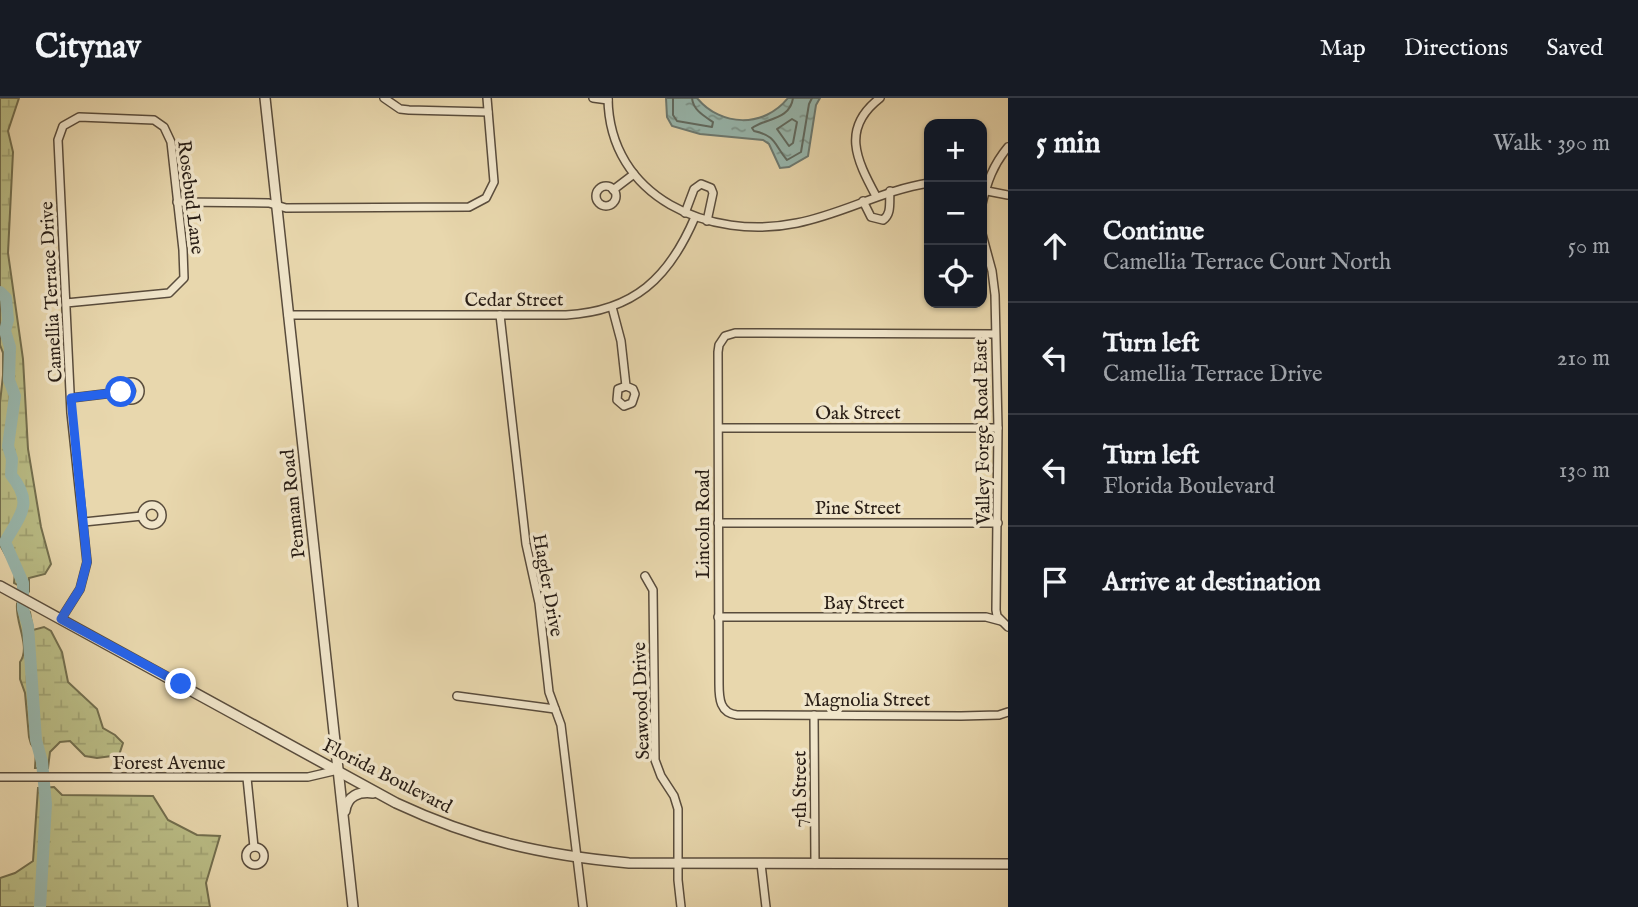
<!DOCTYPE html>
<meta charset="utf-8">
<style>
body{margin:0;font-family:"IM FELL English",serif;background:#20242c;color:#f1f3f6}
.controls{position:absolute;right:21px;top:21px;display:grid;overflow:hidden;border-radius:14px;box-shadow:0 2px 5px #0004}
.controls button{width:63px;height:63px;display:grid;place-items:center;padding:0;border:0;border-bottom:2px solid #363941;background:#171b24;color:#f1f3f6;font:35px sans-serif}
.stop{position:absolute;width:21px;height:21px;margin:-16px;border:5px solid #2563eb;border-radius:50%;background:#fff}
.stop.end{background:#2563eb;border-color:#fff;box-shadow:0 2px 7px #0008}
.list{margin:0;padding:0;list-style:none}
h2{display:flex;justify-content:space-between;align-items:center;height:91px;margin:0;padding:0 28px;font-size:30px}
h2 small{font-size:23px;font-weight:400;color:#9ea1a6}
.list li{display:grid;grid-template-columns:46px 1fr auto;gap:21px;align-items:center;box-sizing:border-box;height:112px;padding:0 28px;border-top:2px solid #363941}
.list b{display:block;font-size:26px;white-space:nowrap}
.list p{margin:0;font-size:23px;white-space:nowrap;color:#9ea1a6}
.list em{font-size:23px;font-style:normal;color:#9ea1a6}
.icon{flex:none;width:38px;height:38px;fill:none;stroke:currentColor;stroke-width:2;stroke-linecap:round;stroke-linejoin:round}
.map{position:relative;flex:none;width:1008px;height:809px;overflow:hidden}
header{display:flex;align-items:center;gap:42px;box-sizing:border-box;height:98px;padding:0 35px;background:#171b24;border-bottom:2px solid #363941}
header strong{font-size:33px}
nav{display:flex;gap:38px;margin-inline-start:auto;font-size:24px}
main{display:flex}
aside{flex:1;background:#171b24}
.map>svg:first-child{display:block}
.wetland{fill:url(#wetland-marsh);stroke:#726e4e;stroke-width:2}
.water{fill:url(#water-ripples);stroke:#6c7a72;stroke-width:2}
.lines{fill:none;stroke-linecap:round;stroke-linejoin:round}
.shore{stroke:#606b62;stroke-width:2}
.river{stroke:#98b8af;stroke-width:12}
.minor-casing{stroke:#594c3c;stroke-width:10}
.tertiary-casing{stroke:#594c3c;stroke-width:12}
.minor{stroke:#f0e5ca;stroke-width:7}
.tertiary{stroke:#f0e5ca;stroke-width:9}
.route{stroke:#2563eb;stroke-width:9}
.labels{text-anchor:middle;stroke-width:7;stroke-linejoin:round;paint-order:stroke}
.street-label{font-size:19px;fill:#291e16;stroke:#f0e5ca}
</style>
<header>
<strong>Citynav</strong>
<nav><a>Map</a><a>Directions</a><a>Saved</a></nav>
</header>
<main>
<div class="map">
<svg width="1008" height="809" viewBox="0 0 1008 809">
<defs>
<pattern id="wetland-marsh" width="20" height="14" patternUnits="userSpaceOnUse" patternTransform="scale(1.75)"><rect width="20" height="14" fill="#babd86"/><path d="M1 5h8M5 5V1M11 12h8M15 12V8" fill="none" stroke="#a0a273"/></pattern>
<pattern id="water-ripples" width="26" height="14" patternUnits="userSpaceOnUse" patternTransform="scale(1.75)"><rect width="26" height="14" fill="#98b8af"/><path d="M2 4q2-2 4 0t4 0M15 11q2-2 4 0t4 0" fill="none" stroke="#7c958d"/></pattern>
</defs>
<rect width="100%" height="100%" fill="#e8d7ad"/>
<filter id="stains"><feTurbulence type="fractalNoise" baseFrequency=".00286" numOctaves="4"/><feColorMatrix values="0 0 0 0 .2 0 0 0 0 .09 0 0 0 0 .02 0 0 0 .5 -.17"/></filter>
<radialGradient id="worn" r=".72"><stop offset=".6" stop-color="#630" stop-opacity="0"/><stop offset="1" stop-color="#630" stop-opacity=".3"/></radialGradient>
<g class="wetland">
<path d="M 0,0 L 19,0 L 8,33 L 13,54 L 8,155 L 23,261 L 28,351 L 41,429 L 51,466 L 45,476 L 29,480 L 29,493 L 14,485 L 15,474 L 0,447 L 0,305 L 3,277 L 3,255 L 0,247 Z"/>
<path d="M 17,506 L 30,514 L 33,532 L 44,529 L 51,533 L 62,554 L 68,584 L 97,611 L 103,630 L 115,637 L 123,645 L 119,657 L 97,660 L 85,658 L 70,643 L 60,644 L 50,654 L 48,670 L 35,670 L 36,653 L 31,646 L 29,639 L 25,595 L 20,581 L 20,564 C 31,549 15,525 17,506 Z"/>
<path d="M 54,689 L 62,697 L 153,698 L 168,722 L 197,737 L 220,738 L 206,785 L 210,809 L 0,809 L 0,780 L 15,775 L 33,763 L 38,690 Z"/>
</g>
<path class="water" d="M 666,0 L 697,0 C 721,29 764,30 788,0 L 820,0 L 816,7 L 808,58 L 789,69 L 780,70 L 769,46 L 763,42 L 700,36 L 672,28 L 667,19 Z"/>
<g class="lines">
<g class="shore">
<path d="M 673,0 L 673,17 L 677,23 L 712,29 L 713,24 C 704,18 693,12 692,0"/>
<path d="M 793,0 C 790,22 766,20 752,30 L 754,33 C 777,38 774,47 787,62 L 801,54 L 809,6 L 812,0"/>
<path d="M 792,21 L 797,24 L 793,45 L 789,48 L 777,31 Z"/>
</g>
<path class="river" d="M 0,194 L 6,200 L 8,222 L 5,233 L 10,249 L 9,282 L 15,298 L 8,348 L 12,361 L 11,377 C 34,405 21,416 5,444 L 23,485 L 23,511 L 28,528 L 36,642 L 42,664 L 46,706 L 40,809"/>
<defs>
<g id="minor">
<path d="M 384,0 L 400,11 L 409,12 L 488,14"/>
<path d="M 593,0 L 608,2"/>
<path d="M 608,0 C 609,100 710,143 797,125 C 843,116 883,92 929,85"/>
<circle cx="606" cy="98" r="10"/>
<path d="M 613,92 L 634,76"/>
<path d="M 982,92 L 1008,97"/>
<path d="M 876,98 C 856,61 841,30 880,0"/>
<path d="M 863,103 L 871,119 L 883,122 C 892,116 889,104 890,93"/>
<path d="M 177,104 L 269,105 L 286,110 L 469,109 L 486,100 L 494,84 L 487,0"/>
<path d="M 982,106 C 987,84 993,67 1008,49"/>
<path d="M 685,115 L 694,91 L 701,86 L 711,90 L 713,95 L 707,123"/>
<path d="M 982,136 L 992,173 L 995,197 L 998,330 L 996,512 L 997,518 L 1008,529"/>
<path d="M 612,209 L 621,243 L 626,288 L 633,291 L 635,296 L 632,305 L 624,308 L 617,302 L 618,291 L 626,288"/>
<path d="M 288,217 L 566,217 C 634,213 669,180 695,119"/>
<path d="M 500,217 L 526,446 L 539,505 L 549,594 L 561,627 L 583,809"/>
<path d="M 995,236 L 735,235 L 725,238 L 719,247 L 718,254 L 719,586 C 719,601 720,615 737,617 L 961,618 L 999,617 L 1008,614"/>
<circle cx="131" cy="293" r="9"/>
<path d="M 71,300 L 121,294"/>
<path d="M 719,330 L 998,330"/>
<circle cx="152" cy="417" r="10"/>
<path d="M 84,424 L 142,418"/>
<path d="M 718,425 L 998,425"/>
<path d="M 645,478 L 653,492 L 655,662 L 661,678 L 674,698 L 678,711 L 678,782 L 681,809"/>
<path d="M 718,519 L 986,519 L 1001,523"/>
<path d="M 61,521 L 80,491 L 87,464 L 71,315 L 58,42 L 63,28 L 79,19 L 154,22 L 164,29 L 171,44 L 183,152 L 184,180 L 169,195 L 66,205"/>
<path d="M 457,598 L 555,611"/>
<path d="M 814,617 L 815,766"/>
<path d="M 0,679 L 308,679 L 338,672"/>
<path d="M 247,680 L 254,749"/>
<circle cx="255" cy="758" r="9"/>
<path d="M 761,766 L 766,809"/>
</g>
<g id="tertiary">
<path d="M 265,0 L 353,809"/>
<path d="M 0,488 L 396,705 C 475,742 542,757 629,765 L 1008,766"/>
<path d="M 345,713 C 347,698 359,693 373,695"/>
</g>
</defs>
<use href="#minor" class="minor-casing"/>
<use href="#tertiary" class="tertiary-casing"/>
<use href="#minor" class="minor"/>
<use href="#tertiary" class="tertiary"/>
</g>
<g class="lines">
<path class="route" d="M 121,294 L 71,300 L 87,464 L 80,491 L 61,521 L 181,586"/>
</g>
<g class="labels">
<g class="street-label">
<text transform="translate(192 99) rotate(83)" y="7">Rosebud Lane</text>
<text transform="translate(50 194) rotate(-93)" y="7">Camellia Terrace Drive</text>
<text x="514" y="208">Cedar Street</text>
<text x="858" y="321">Oak Street</text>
<text transform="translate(981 334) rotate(-91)" y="7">Valley Forge Road East</text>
<text transform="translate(292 406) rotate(-96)" y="7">Penman Road</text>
<text x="858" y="416">Pine Street</text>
<text transform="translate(702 426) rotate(-90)" y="7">Lincoln Road</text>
<text transform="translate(549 487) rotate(80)" y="7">Hagler Drive</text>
<text x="864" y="511">Bay Street</text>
<text x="867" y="608">Magnolia Street</text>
<text transform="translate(640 603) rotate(-92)" y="7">Seawood Drive</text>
<text x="169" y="671">Forest Avenue</text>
<text transform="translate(388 677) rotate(27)" y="7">Florida Boulevard</text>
<text transform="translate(799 691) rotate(-90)" y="7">7th Street</text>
</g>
</g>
<rect width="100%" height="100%" filter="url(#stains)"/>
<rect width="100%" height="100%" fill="url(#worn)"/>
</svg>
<div class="controls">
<button>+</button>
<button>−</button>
<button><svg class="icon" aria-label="locate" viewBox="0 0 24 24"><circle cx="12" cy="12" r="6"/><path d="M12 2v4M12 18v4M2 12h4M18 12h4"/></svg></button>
</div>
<div class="stop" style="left:121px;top:294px"></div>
<div class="stop end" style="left:181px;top:586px"></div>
</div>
<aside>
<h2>5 min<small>Walk · 390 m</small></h2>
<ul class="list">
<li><svg class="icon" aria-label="ahead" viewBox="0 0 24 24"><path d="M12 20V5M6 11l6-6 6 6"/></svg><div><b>Continue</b><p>Camellia Terrace Court North</p></div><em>50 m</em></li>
<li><svg class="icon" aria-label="left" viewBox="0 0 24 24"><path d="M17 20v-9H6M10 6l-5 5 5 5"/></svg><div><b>Turn left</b><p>Camellia Terrace Drive</p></div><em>210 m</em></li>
<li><svg class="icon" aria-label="left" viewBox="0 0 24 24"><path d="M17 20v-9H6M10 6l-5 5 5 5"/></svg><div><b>Turn left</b><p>Florida Boulevard</p></div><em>130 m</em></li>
<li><svg class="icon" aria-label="arrive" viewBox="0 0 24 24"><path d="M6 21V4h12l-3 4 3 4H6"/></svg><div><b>Arrive at destination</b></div></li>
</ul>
</aside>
</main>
